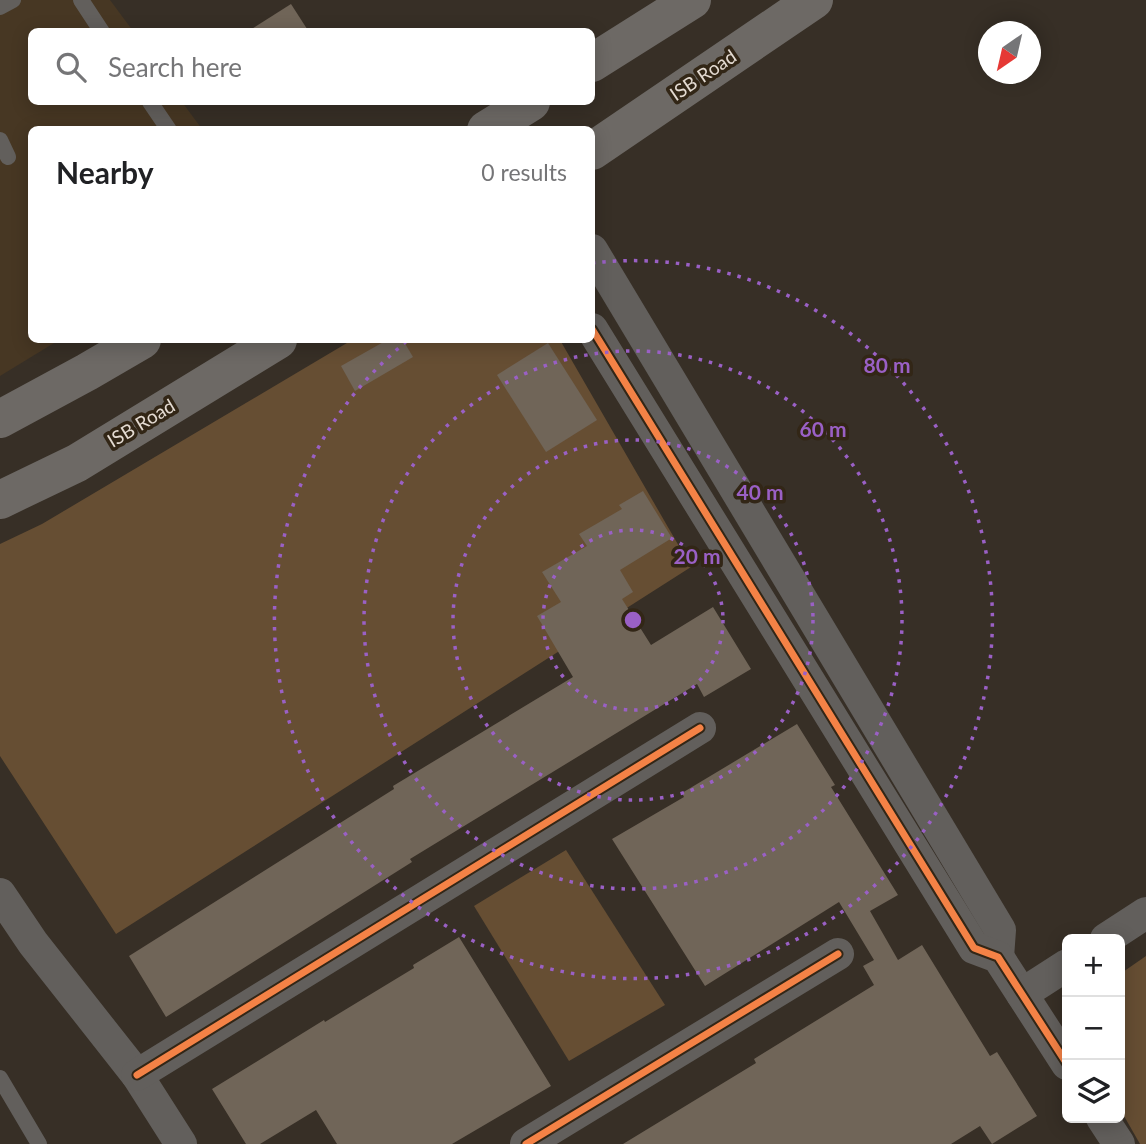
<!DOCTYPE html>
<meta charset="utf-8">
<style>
body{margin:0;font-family:Lato,sans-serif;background:#f2f2f2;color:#202124}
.controls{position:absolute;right:21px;bottom:21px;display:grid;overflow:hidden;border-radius:10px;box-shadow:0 4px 18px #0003}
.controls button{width:63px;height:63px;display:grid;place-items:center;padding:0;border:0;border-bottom:2px solid #e0e0e0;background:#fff;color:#202124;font:35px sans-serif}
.compass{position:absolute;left:978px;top:21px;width:63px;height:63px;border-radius:50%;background:#fff;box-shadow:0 4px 18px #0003;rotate:214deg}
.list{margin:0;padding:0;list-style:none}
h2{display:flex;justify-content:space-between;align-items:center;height:91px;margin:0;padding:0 28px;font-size:30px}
h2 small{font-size:23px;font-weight:400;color:#757577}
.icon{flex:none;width:38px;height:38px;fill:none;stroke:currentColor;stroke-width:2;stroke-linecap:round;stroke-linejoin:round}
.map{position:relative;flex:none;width:1146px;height:1144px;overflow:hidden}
.search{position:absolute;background:#fff;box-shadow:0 4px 18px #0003;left:28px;top:28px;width:567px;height:77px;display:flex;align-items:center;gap:18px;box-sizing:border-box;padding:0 24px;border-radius:10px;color:#757577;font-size:26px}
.panel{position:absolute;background:#fff;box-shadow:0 4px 18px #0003;left:28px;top:126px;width:567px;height:217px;border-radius:10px}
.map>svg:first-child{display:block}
.built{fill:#473723}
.green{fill:#664e33}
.building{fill:#706558}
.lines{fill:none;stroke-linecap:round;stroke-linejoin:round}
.service{stroke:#625f5c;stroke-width:16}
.minor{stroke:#625f5c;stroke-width:32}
.secondary{stroke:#6d6965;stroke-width:38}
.cycleway-casing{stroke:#322616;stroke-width:11}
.cycleway{stroke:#f48246;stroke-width:7}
.ring{fill:none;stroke:#9a60c5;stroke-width:3.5;stroke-dasharray:3.5 7}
.labels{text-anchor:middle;stroke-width:7;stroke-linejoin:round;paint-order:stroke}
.street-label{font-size:19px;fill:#e4dbd2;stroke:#322616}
.centre{fill:#9a60c5;stroke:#322616;stroke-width:3.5}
.ring-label{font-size:21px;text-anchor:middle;font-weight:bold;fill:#9a60c5;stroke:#322616;stroke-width:7;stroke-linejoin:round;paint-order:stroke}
</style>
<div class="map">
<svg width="1146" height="1144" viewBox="0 0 1146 1144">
<rect width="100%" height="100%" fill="#372f26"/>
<path class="built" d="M 0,0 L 110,0 L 133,31 L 32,32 L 32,102 L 182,102 L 202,129 L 32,130 L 32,340 L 59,340 L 0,376 Z"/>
<g class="green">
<path d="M 352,340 L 560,340 L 691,567 L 116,934 L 0,756 L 0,544 L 42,524 Z"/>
<path d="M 566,850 L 665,1005 L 569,1061 L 474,906 Z"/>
<path d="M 1146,956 L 1146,1144 L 1140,1144 L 1120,1109 L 1120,974 Z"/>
</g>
<g class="building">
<path d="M 291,4 L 309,32 L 247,32 Z"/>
<path d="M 387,340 L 403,340 L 413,357 L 355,391 L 341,366 Z"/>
<path d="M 548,343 L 597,420 L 546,452 L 497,375 Z"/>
<path d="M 643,491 L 672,538 L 620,570 L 633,592 L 622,599 L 651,645 L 713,607 L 751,669 L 704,697 L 697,684 L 410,859 L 412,862 L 166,1017 L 129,956 L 394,789 L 393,786 L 573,677 L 537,616 L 561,602 L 542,572 L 587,546 L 579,534 L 622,509 L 619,505 Z"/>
<path d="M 797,724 L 835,785 L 831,787 L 898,895 L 870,911 L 898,960 L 922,945 L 990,1056 L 997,1052 L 1037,1116 L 992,1144 L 980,1126 L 951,1144 L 623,1144 L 756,1063 L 754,1059 L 874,985 L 863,966 L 874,960 L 839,902 L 705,986 L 612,839 L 684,797 L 682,793 Z"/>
<path d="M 459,937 L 551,1086 L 452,1144 L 337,1144 L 316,1110 L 260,1144 L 246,1144 L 212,1089 L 324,1020 L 325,1022 L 414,968 L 413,965 Z"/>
</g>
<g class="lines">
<g class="service">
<path d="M 81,0 L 102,32"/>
<path d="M 0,7 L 13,0"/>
<path d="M 150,102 L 169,130"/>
<path d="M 0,140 L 8,157"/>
<path d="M 0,1078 L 39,1144"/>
</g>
<g class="minor">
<path d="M 592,250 L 1000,930 L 998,957"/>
<path d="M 592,329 L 974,948 L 998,957 L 1067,1064"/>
<path d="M 0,894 L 33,943 L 137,1075 L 181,1144"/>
<path d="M 1106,939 L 1146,913"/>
<path d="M 1022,994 L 1067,965"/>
<path d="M 137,1075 L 700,728"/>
<path d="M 1102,1118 L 1119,1144"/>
<path d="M 526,1144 L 838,954"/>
</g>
<g class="secondary">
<path d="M 592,63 L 692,0"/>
<path d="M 486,130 L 531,102"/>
<path d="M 592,151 L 814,0"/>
<path d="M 0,419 L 87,372 L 142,340"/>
<path d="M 0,500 L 77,463 L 278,340"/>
</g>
<defs>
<g id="cycleway">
<path d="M 592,329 L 974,948 L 998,957 L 1067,1064"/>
<path d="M 137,1075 L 700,728"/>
<path d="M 526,1144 L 838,954"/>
</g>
</defs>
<use href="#cycleway" class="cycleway-casing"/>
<use href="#cycleway" class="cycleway"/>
</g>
<g class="ring">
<circle cx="633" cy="620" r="90"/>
<circle cx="633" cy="620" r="180"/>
<circle cx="633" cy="620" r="269"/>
<path d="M592 263A359 359 0 1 1 407 341"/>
</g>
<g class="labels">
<g class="street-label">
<text transform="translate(703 75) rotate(-34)" y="7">ISB Road</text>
<text transform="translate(141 423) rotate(-31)" y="7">ISB Road</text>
</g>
</g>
<circle cx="633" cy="620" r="10" class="centre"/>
<g class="ring-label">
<text x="887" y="373">80 m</text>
<text x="823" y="437">60 m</text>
<text x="760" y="500">40 m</text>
<text x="697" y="564">20 m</text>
</g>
</svg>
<div class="controls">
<button>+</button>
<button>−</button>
<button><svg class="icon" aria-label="layers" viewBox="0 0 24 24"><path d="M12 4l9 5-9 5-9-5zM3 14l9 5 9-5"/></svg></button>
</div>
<svg class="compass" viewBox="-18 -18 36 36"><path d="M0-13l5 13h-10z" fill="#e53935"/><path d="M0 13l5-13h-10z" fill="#757577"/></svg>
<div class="search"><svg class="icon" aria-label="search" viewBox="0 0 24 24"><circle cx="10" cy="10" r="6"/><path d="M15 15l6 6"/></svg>Search here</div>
<section class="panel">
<h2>Nearby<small>0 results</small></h2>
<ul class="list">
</ul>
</section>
</div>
